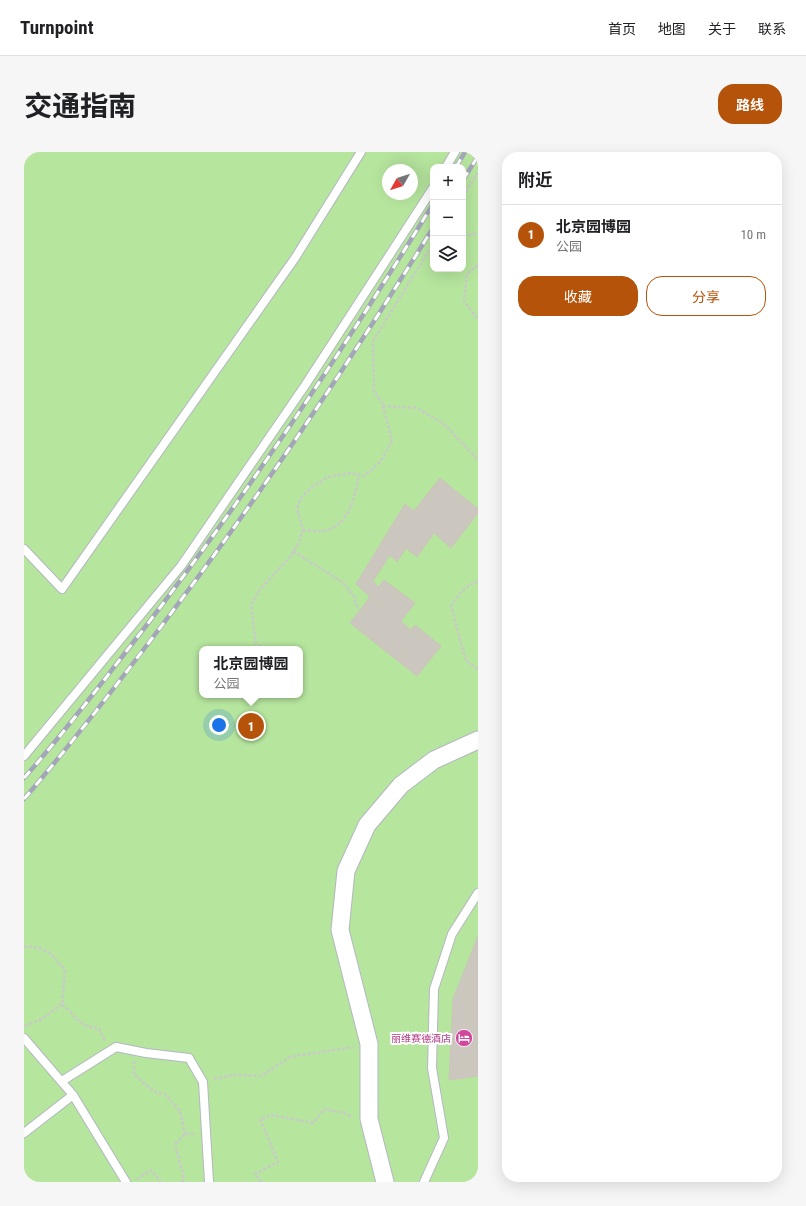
<!DOCTYPE html>
<html lang="zh">
<meta charset="utf-8">
<style>
body{margin:0;font-family:"Roboto Condensed","Noto Sans SC",sans-serif;background:#f6f6f6;color:#202124}
.controls{position:absolute;right:12px;top:12px;display:grid;overflow:hidden;border-radius:8px;box-shadow:0 4px 16px #0002}
.controls button{width:36px;height:36px;display:grid;place-items:center;padding:0;border:0;border-bottom:1px solid #e0e0e0;background:#fff;color:#202124;font:20px sans-serif}
.compass{position:absolute;left:358px;top:12px;width:36px;height:36px;border-radius:50%;background:#fff;box-shadow:0 4px 16px #0002;rotate:231deg}
.you{position:absolute;left:195px;top:573px;width:14px;height:14px;margin:-10px;border:3px solid #fff;border-radius:50%;background:#1a73e8;box-shadow:0 0 0 6px #1a73e833}
.badge{display:grid;place-items:center;width:26px;height:26px;border-radius:50%;background:#b45309;color:#fff;font-size:13px;font-weight:700}
.pin{position:absolute;translate:-50% -50%;border:2px solid #fff;box-shadow:0 1px 4px #0006}
.popup{position:absolute;left:175px;top:494px;width:104px;height:52px;box-sizing:border-box;display:grid;place-content:center;border-radius:8px;background:#fff;filter:drop-shadow(0 1px 3px #0005);font-size:13px;white-space:nowrap;color:#757577}
.popup b{font-size:15px;color:#202124}
.popup::after{content:'';position:absolute;left:50%;top:100%;margin-left:-8px;border:8px solid transparent;border-top-color:#fff}
.list{margin:0;padding:0;list-style:none}
h2{display:flex;justify-content:space-between;align-items:center;height:52px;margin:0;padding:0 16px;font-size:17px}
h2 small{font-size:13px;font-weight:400;color:#757577}
.list li{display:grid;grid-template-columns:26px 1fr auto;gap:12px;align-items:center;box-sizing:border-box;height:60px;padding:0 16px;border-top:1px solid #e0e0e0}
.list b{display:block;font-size:15px;white-space:nowrap}
.list p{margin:0;font-size:13px;white-space:nowrap;color:#757577}
.list em{font-size:13px;font-style:normal;color:#757577}
.actions{display:flex;gap:8px;padding:12px 16px}
.actions a{flex:1;padding:9px 0;border:1px solid #b45309;border-radius:16px;text-align:center;font-size:14px;color:#b45309}
.actions .main{background:#b45309;color:#fff}
.icon{flex:none;width:22px;height:22px;fill:none;stroke:currentColor;stroke-width:2;stroke-linecap:round;stroke-linejoin:round}
.map{position:relative;flex:none;width:454px;height:1030px;overflow:hidden;border-radius:16px}
header{display:flex;align-items:center;gap:24px;box-sizing:border-box;height:56px;padding:0 20px;background:#fff;border-bottom:1px solid #e0e0e0}
header strong{font-size:19px}
nav{display:flex;gap:22px;margin-inline-start:auto;font-size:14px}
.intro{display:flex;align-items:center;justify-content:space-between;box-sizing:border-box;height:96px;padding:0 24px}
h1{margin:0;font-size:28px}
.button{padding:10px 18px;border-radius:16px;background:#b45309;color:#fff;font-size:14px;font-weight:700}
main{display:flex;gap:24px;padding:0 24px}
aside{flex:1;background:#fff;border-radius:16px;box-shadow:0 4px 16px #0002}
.map>svg:first-child{display:block}
.green{fill:#b6e59e;fill-rule:evenodd}
.building{fill:#cbc7bf;stroke:#cbc5ba}
.lines{fill:none;stroke-linecap:round;stroke-linejoin:round}
.lane-casing{stroke:#b4b7c1;stroke-width:10}
.street-casing{stroke:#b4b7c1;stroke-width:19}
.path{stroke:#c9c9c9;stroke-width:2.5;stroke-dasharray:3 2;stroke-linecap:butt}
.lane{stroke:#fff;stroke-width:8}
.street{stroke:#fff;stroke-width:17}
.rail-casing{stroke:#a3a6b8;stroke-width:4.5}
.rail{stroke:#fff;stroke-width:3;stroke-dasharray:9;stroke-linecap:butt}
.labels{text-anchor:middle;stroke-width:4;stroke-linejoin:round;paint-order:stroke}
.hotel-label{font-size:10px;fill:#b23c85;stroke:#fff;text-anchor:end}
</style>
<header>
<strong>Turnpoint</strong>
<nav><a>首页</a><a>地图</a><a>关于</a><a>联系</a></nav>
</header>
<div class="intro"><h1>交通指南</h1><a class="button">路线</a></div>
<main>
<div class="map">
<svg width="454" height="1030" viewBox="0 0 454 1030">
<rect width="100%" height="100%" fill="#efe9e1"/>
<path class="green" d="M 0,0 L 454,0 L 454,1030 L 0,1030 ZM 409,15 L 439,15 L 439,117 L 409,117 ZM 364,18 L 388,18 L 388,42 L 364,42 ZM 178,497 L 276,497 L 276,543 L 178,543 Z"/>
<g class="building">
<path d="M 416,326 L 454,357 L 454,361 L 427,396 L 410,381 L 393,405 L 382,396 L 373,410 L 366,403 L 349,429 L 355,435 L 360,428 L 391,451 L 377,469 L 387,478 L 391,473 L 417,494 L 393,524 L 326,471 L 346,445 L 332,432 L 381,352 L 390,359 Z"/>
<path d="M 454,784 L 454,924 L 425,928 L 429,847 Z"/>
</g>
<g class="lines">
<defs>
<g id="lane">
<path d="M 422,15 L 431,0"/>
<path d="M 0,397 L 38,437 L 271,106 L 337,0"/>
<path d="M 0,604 L 157,414 L 282,232 L 409,36"/>
<path d="M 0,886 L 49,943 L 102,1030"/>
<path d="M 38,929 L 92,895 L 122,901 L 165,906 L 179,930 L 185,1030"/>
<path d="M 0,981 L 49,943"/>
<path d="M 400,1030 L 420,986 L 408,916 L 410,837 L 428,782 L 454,741"/>
</g>
<path id="street" d="M 361,1030 L 345,967 L 345,892 L 316,778 L 322,719 L 343,673 L 377,633 L 410,608 L 454,588"/>
</defs>
<use href="#lane" class="lane-casing"/>
<use href="#street" class="street-casing"/>
<g class="path">
<path d="M 439,44 L 454,20"/>
<path d="M 439,82 L 446,83 L 454,81"/>
<path d="M 454,113 L 443,122 L 440,149 L 454,167"/>
<path d="M 359,254 L 393,256 L 420,272 L 454,308"/>
<path d="M 279,378 C 285,378 292,380 298,379 C 325,376 331,344 335,323"/>
<path d="M 269,399 L 318,430 L 330,444 L 334,458"/>
<path d="M 454,430 C 443,431 433,445 427,454 L 442,509 L 454,517"/>
<path d="M 241,497 L 232,492 L 227,453 L 236,437 L 266,405 L 274,392 L 279,378 L 273,356 L 277,346 L 289,334 L 304,325 L 327,321 L 340,324 L 355,311 L 364,297 L 368,288 L 358,251 L 350,239 L 349,189 L 409,92"/>
<path d="M 0,794 L 16,796 L 26,801 L 41,818 L 38,852 L 59,873 L 75,877 L 81,889"/>
<path d="M 1,874 L 16,868 L 38,852"/>
<path d="M 110,909 L 110,923 L 131,940 L 141,942 L 156,959 L 161,982"/>
<path d="M 190,927 L 208,923 L 237,924 L 266,905 L 329,895"/>
<path d="M 113,1027 L 127,1018 L 137,1030"/>
<path d="M 158,1030 L 160,1027 L 151,992 L 161,982 L 172,981"/>
<path d="M 238,1030 L 231,1022 L 254,1010 L 236,967 L 248,963 L 289,971 L 300,957 L 320,961 L 328,965"/>
</g>
<use href="#lane" class="lane"/>
<use href="#street" class="street"/>
<defs>
<g id="rail">
<path d="M 432,15 L 441,0"/>
<path d="M 439,28 L 454,4"/>
<path d="M 0,626 C 43,578 82,525 122,474 C 225,339 320,197 409,52"/>
<path d="M 0,647 C 44,596 85,543 126,489 C 227,357 321,218 409,76"/>
</g>
</defs>
<use href="#rail" class="rail-casing"/>
<use href="#rail" class="rail"/>
</g>
<defs>
<symbol id="hotel-disc" viewBox="-11 -11 22 22"><circle r="9.5" fill="#d1479c" stroke="#fff"/><path d="M-6-4.5h1.5V1H6V5H4.5V3h-9V5H-6ZM-4 0a1.8 1.8 0 1 1 3.6 0ZM.5 0V-2.5h3Q6-2.5 6 0Z" fill="#fff"/></symbol>
</defs>
<g fill-rule="evenodd">
<use href="#hotel-disc" x="430" y="876" width="20" height="20"/>
</g>
<g class="labels">
<g class="hotel-label">
<text x="427" y="890">丽维赛德酒店</text>
</g>
</g>
</svg>
<div class="controls">
<button>+</button>
<button>−</button>
<button><svg class="icon" aria-label="layers" viewBox="0 0 24 24"><path d="M12 4l9 5-9 5-9-5zM3 14l9 5 9-5"/></svg></button>
</div>
<svg class="compass" viewBox="-18 -18 36 36"><path d="M0-13l5 13h-10z" fill="#e53935"/><path d="M0 13l5-13h-10z" fill="#757577"/></svg>
<div class="you"></div>
<div class="pin badge" style="left:227px;top:574px">1</div>
<div class="popup"><b>北京园博园</b>公园</div>
</div>
<aside>
<h2>附近<small></small></h2>
<ul class="list">
<li><span class="badge">1</span><div><b>北京园博园</b><p>公园</p></div><em>10 m</em></li>
</ul>
<div class="actions"><a class="main">收藏</a><a>分享</a></div>
</aside>
</main>
